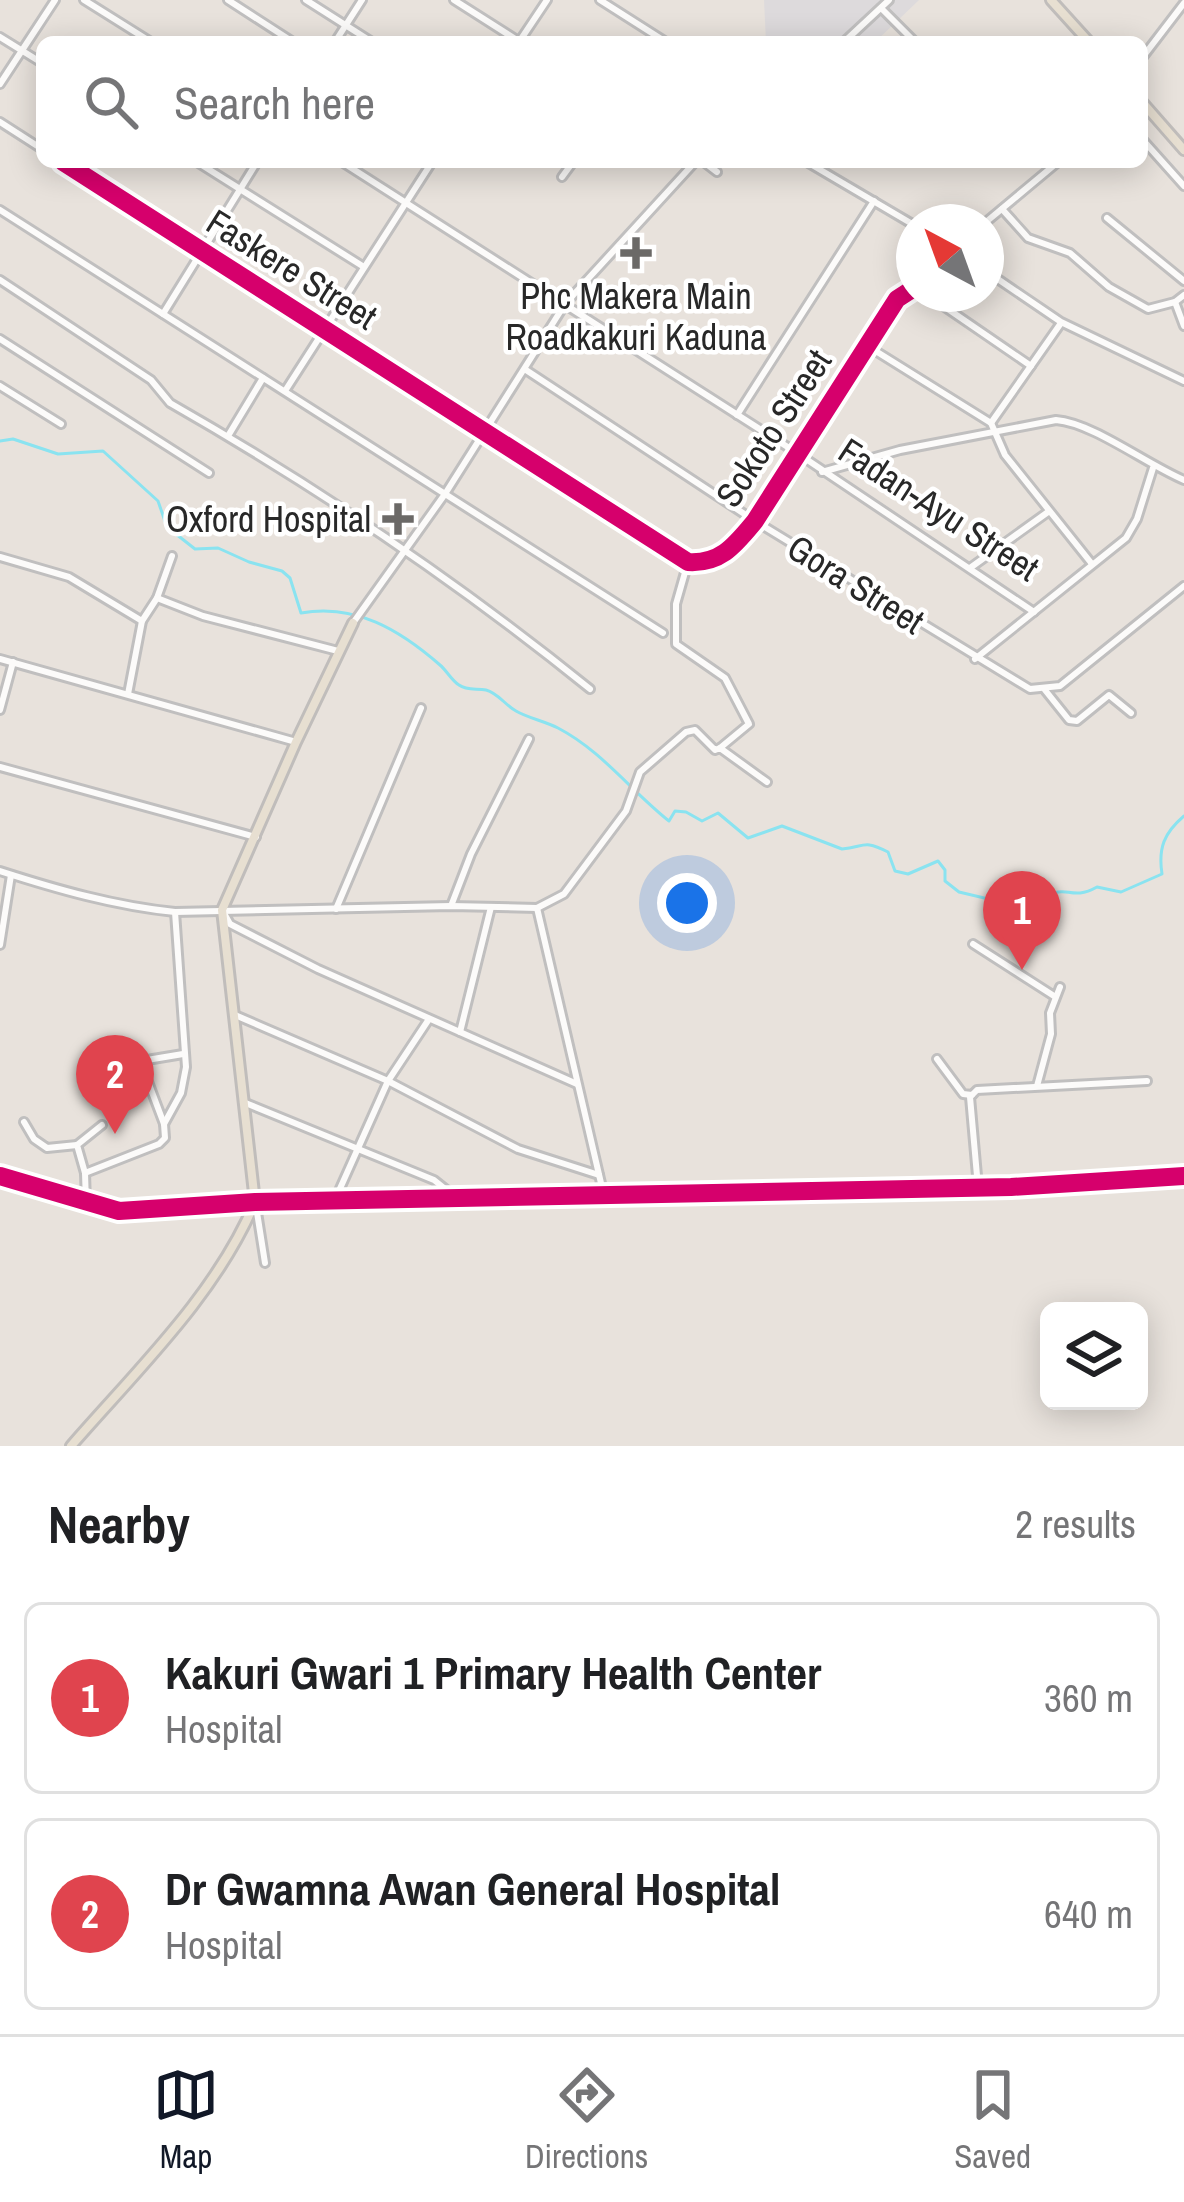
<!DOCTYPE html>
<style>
body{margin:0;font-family:"Archivo Narrow",sans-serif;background:#f6f6f6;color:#202124}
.controls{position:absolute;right:36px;bottom:36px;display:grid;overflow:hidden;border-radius:18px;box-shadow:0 6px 30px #0003}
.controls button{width:108px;height:108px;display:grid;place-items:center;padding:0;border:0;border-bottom:3px solid #e0e0e0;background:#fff;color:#202124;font:60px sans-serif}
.compass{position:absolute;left:896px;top:204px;width:108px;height:108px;border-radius:50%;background:#fff;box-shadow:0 6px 30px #0003;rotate:319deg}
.you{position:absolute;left:687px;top:903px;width:42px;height:42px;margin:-30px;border:9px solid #fff;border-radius:50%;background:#1a73e8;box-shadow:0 0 0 18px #1a73e833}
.badge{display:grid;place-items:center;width:78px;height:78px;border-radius:50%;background:#111827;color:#fff;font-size:39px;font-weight:700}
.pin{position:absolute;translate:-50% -99px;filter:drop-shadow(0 3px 6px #0008)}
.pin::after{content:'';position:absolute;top:63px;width:42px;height:36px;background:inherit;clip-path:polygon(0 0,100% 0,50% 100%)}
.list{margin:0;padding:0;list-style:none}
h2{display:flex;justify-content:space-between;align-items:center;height:156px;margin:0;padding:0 48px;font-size:51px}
h2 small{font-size:39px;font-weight:400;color:#757577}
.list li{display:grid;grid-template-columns:78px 1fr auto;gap:36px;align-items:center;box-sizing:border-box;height:192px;margin:0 24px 24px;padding:0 24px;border:3px solid #e0e0e0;border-radius:18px}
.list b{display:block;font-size:45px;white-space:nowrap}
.list p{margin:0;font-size:39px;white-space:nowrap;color:#757577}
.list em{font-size:39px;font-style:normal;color:#757577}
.icon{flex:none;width:66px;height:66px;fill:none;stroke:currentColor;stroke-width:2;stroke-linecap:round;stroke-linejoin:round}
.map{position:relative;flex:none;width:1184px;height:1446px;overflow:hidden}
.search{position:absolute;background:#fff;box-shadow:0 6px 30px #0003;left:36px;right:36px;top:36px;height:132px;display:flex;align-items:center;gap:30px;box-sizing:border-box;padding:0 42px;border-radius:18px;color:#757577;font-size:45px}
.sheet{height:588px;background:#fff}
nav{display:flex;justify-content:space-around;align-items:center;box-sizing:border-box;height:168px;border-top:3px solid #e0e0e0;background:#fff;font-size:33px;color:#757577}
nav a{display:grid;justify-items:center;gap:6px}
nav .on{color:#111827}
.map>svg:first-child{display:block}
.industrial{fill:#dddadc}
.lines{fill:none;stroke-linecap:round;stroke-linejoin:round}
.stream{stroke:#8ae3f0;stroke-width:3}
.minor-casing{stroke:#c0bfbf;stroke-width:12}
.major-casing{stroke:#c0bdbb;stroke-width:14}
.minor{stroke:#fcfbfa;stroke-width:6}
.major{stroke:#e7dfd1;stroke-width:8}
.cycleway-casing{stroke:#fff;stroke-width:26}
.cycleway{stroke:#d6006c;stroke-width:18}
.poi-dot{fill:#6b6967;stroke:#fff;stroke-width:4.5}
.labels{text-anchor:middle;stroke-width:9;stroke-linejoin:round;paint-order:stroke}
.street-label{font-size:36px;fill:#282828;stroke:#fff}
.poi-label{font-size:36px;fill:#282828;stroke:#fff}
</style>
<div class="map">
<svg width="1184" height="1446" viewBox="0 0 1184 1446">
<rect width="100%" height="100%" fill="#e8e2dc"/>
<path class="industrial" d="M 764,0 L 919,0 L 875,42 L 766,42 Z"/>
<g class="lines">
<path class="stream" d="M 0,441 L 13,439 L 58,454 L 103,451 L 158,501 L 167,527 L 195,549 L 218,548 L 249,562 L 282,571 L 290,578 L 301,613 C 355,603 400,630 440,665 C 447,671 452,681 459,685 C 467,691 477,688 486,690 C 498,693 505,705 516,711 C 528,718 544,721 558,728 C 602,751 630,790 669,821 L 675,811 L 686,812 L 702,821 L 718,813 L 748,838 L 782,826 L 842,849 C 865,847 863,839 888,852 L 895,871 L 908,874 L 938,861 L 945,870 L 945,881 L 959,892 L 1035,910 C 1065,874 1065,905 1097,887 L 1121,892 L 1162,874 C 1158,848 1164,833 1184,816"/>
<defs>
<g id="minor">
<path d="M 84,0 L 151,42"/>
<path d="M 228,0 L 293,42"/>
<path d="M 306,0 L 372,42"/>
<path d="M 454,0 L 520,42"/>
<path d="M 600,0 L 666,42"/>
<path d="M 881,8 L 915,42"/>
<path d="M 0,37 L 42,63"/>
<path d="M 335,42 L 362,0"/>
<path d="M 519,42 L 547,0"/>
<path d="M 844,42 L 889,0"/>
<path d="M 1142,58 L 1184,3"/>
<path d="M 0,84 L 55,0"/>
<path d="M 0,122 L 42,149"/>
<path d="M 1142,139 L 1184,186"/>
<path d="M 63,162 L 688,562 C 721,564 735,545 755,521 L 897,299 L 914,288"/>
<path d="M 197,162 L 364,267"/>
<path d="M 342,162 L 797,453 L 1034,612"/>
<path d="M 704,162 L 717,172"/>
<path d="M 807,162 L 914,225"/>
<path d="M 562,177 L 573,162"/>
<path d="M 1002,209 L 1028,238 L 1070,253 L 1109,287 L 1148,309 L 1175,302 L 1184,295"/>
<path d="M 0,210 L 663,633"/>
<path d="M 1107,218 L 1184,281"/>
<path d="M 986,222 L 1058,162"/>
<path d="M 986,271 L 1061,322 L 1184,381"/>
<path d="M 0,280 L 151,380 L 170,403 C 317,487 459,583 590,689"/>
<path d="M 926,294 L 1031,366"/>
<path d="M 1175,302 L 1184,326"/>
<path d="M 163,314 L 257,162"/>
<path d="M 0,339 L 209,473"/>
<path d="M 866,345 L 991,423 L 1005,455 L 1092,564"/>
<path d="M 526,370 L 755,521 L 1030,689 L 1060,686 L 1184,586"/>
<path d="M 0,386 L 61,424"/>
<path d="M 285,391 L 432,162"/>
<path d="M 737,415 L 874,201"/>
<path d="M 991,423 L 1061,323"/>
<path d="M 228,436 L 263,378"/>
<path d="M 822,472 L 900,450 L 1056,420 C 1093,423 1146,464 1184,480"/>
<path d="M 0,557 L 69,577 L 142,621"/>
<path d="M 688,562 L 676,604 L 676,644 L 725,678 L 749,724 L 720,748"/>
<path d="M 970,568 L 1048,512"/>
<path d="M 157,598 L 203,616 L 338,651"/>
<path d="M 353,623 L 445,494 L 565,304 L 695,162"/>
<path d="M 0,659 L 296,742"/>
<path d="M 975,659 L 1126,538 L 1137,519 L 1153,468"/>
<path d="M 1045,690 L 1069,720 L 1077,721 L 1109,695 L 1131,713"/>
<path d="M 128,694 L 142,621 L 157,598 L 172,556"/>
<path d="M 0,710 L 13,662"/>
<path d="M 0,767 L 256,837"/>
<path d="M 0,871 C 56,889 115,906 175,912 L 451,906 L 537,908 L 564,894 L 626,811 L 640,772 L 686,732 L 695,730 L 715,750 L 720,748 L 767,782"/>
<path d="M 451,906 L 471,854 L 529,739"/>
<path d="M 537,908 L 604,1196"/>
<path d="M 336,909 L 421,708"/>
<path d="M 225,915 L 230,924 L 318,969 L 577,1084"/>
<path d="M 973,944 L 1054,996"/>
<path d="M 0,945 L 11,875"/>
<path d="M 235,1015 L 388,1081 L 518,1149 L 599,1175"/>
<path d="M 460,1032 L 491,907"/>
<path d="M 937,1059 L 963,1094 L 972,1095"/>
<path d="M 141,1061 L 183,1054"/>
<path d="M 1037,1086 L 1051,1034 L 1050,1013 L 1060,987"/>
<path d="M 243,1102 L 434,1180 L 454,1196"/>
<path d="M 24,1122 L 34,1139 L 47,1148 L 77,1145"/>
<path d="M 164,1124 L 181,1093 L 186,1067 L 175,912"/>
<path d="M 85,1173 L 159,1144 L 165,1138 L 164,1124 L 138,1055"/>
<path d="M 0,1176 L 119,1211 L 255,1202 L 1011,1187 L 1184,1176"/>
<path d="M 978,1187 L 970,1097 L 977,1090 L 1147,1081"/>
<path d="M 334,1202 L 388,1081 L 429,1019"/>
<path d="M 86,1203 L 85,1173 L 77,1145 L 102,1125"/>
<path d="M 256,1206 L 265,1263"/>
</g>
<g id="major">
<path d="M 1051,0 L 1089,42"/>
<path d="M 1142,102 L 1184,150"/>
<path d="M 71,1446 C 136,1371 216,1295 255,1202 L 222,910 L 296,742 L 353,623"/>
</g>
</defs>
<use href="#minor" class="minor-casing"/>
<use href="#major" class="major-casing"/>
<use href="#minor" class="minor"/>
<use href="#major" class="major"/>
<defs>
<g id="cycleway">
<path d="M 63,162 L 688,562 C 721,564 735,545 755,521 L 897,299 L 914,288"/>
<path d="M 0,1176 L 119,1211 L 255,1202 L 1011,1187 L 1184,1176"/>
</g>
</defs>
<use href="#cycleway" class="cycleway-casing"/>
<use href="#cycleway" class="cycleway"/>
</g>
<g class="poi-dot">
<path d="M630 235h12v12h12v12h-12v12h-12v-12h-12v-12h12z"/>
<path d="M392 501h12v12h12v12h-12v12h-12v-12h-12v-12h12z"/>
</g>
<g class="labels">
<g class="street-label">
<text transform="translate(292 269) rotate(32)" y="13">Faskere Street</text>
<text transform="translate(773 428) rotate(-57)" y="13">Sokoto Street</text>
<text transform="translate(939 509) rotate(33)" y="13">Fadan-Ayu Street</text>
<text transform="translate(856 584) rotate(32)" y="13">Gora Street</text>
</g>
<g class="poi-label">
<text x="636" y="309">Phc Makera Main<tspan x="636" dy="41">Roadkakuri Kaduna</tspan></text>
<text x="371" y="532" text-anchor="end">Oxford Hospital</text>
</g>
</g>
</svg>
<div class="controls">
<button><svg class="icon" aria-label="layers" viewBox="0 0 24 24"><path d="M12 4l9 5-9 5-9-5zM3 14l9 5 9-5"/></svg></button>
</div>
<svg class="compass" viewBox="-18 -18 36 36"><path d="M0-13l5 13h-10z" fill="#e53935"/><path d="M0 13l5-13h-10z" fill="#757577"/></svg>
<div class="you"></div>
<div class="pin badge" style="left:1022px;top:970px;background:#e0444e">1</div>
<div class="pin badge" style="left:115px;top:1134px;background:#e0444e">2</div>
<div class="search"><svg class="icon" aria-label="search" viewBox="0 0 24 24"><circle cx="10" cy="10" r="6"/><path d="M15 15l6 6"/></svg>Search here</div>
</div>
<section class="sheet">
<h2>Nearby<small>2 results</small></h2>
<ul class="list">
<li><span class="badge" style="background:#e0444e">1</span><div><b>Kakuri Gwari 1 Primary Health Center</b><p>Hospital</p></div><em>360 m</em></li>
<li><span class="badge" style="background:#e0444e">2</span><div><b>Dr Gwamna Awan General Hospital</b><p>Hospital</p></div><em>640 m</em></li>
</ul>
</section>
<nav>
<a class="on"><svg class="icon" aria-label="map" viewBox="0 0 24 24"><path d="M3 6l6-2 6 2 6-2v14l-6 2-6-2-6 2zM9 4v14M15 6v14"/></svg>Map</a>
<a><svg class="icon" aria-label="directions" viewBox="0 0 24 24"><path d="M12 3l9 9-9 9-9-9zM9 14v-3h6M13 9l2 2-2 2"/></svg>Directions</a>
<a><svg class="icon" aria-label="saved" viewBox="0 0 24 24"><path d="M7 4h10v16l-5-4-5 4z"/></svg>Saved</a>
</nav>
